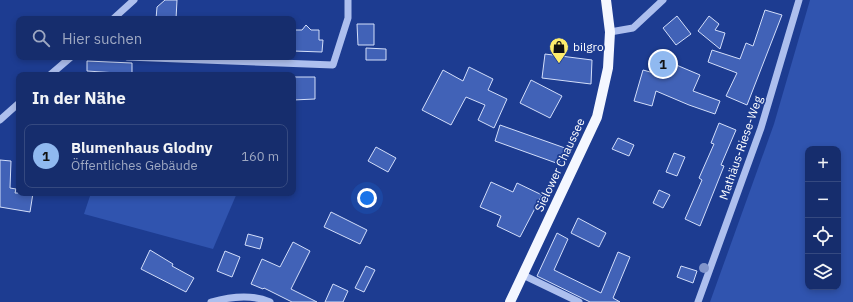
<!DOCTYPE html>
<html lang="de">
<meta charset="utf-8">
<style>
body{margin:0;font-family:"IBM Plex Sans",sans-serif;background:#233975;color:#f1f3f6}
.controls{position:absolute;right:12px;bottom:12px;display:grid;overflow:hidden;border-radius:8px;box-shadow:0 2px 6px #0003}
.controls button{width:36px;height:36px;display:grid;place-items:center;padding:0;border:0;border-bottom:1px solid #354980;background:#162d6d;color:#f1f3f6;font:20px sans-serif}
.you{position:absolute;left:367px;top:198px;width:14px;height:14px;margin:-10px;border:3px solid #fff;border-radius:50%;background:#1a73e8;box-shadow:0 0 0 6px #1a73e833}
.badge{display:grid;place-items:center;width:26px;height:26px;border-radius:50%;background:#90b9f0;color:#111;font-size:13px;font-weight:700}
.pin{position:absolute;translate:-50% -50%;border:2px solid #fff;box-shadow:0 1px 4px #0006}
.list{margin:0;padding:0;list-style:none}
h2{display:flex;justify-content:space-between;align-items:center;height:52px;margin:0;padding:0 16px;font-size:17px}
h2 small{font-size:13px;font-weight:400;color:#9ea8c2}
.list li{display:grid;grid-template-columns:26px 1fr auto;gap:12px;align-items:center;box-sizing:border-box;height:64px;margin:0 8px 8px;padding:0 8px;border:1px solid #354980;border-radius:8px}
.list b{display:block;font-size:15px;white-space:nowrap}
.list p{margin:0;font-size:13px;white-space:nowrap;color:#9ea8c2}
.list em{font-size:13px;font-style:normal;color:#9ea8c2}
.icon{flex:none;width:22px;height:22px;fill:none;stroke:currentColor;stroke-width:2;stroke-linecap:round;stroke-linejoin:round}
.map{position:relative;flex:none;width:853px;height:302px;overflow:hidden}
.search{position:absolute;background:#162d6d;box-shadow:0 2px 6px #0003;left:16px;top:16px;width:280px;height:44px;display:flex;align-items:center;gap:10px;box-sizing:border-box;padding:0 14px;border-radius:8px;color:#9ea8c2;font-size:15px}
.panel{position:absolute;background:#162d6d;box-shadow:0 2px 6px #0003;left:16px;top:72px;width:280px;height:124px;border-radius:8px}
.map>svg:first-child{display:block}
.green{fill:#3054af;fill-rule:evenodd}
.building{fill:#4162b7;stroke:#d3defa}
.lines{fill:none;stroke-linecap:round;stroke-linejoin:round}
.minor{stroke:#adbfee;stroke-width:7}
.major{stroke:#f4f7ff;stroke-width:10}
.tree{fill:#8195cb}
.labels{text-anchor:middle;stroke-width:3.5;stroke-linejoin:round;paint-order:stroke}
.poi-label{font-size:12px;fill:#fff;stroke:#1d3c91;text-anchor:start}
.street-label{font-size:12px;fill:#fff;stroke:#1d3c91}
</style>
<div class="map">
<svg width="853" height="302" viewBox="0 0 853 302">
<rect width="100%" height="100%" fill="#1d3c91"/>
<g class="green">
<path d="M 810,0 L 853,0 L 853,302 L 710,302 L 774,124 ZM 808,149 L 838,149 L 838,287 L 808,287 Z"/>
<path d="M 91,193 L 237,193 L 213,249 L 84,214 Z"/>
</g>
<g class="building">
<path d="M 165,0 L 177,0 L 176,19 L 156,19 L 157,7 Z"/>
<path d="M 765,10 L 782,15 L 747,105 L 726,96 L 737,73 L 708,62 L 712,50 L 740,59 L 746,43 L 753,46 Z"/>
<path d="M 677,16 L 691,34 L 676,45 L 663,28 Z"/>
<path d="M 709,16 L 719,24 L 715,30 L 725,33 L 720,49 L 698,31 Z"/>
<path d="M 357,24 L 374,24 L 374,45 L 358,45 Z"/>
<path d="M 306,25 L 311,30 L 319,30 L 319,40 L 323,40 L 322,52 L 293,51 L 293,30 L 302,30 Z"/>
<path d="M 366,48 L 386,49 L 386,60 L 366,60 Z"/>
<path d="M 545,54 L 592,60 L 591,84 L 542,78 Z"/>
<path d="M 87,61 L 132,63 L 132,74 L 87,71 Z"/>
<path d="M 667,61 L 700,75 L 693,91 L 720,101 L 715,114 L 689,105 L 656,91 L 652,106 L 634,101 L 643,70 L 661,75 Z"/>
<path d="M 469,67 L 493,79 L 488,90 L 507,99 L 494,128 L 478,120 L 485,105 L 466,97 L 451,125 L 422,110 L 443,70 L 463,81 Z"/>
<path d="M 293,77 L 315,77 L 315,99 L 293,100 Z"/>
<path d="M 531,80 L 562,96 L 550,118 L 520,103 Z"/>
<path d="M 719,123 L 736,130 L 721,165 L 724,166 L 700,226 L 685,219 L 702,180 L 699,178 L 714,144 L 711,143 Z"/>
<path d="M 500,125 L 565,148 L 559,164 L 495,141 Z"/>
<path d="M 618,138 L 634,145 L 629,156 L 612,149 Z"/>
<path d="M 376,147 L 396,158 L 388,172 L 368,161 Z"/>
<path d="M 674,153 L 685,157 L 677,176 L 666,172 Z"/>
<path d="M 0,160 L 11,161 L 10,188 L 16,189 L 15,193 L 33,193 L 30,212 L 0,207 Z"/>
<path d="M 491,182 L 513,192 L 517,183 L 542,195 L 520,237 L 497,226 L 501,216 L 480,207 Z"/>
<path d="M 659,190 L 670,195 L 663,208 L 653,203 Z"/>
<path d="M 331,212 L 367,230 L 360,244 L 324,227 Z"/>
<path d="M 578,218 L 606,233 L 599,247 L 571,233 Z"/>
<path d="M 557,233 L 568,239 L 554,270 L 601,293 L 618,252 L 630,257 L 613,298 L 620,302 L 590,302 L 537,276 Z"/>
<path d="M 248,234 L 263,238 L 260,249 L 245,245 Z"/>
<path d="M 293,242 L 310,251 L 291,289 L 317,302 L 292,302 L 264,288 L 263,289 L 251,284 L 262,259 L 280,267 Z"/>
<path d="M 150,250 L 173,264 L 172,266 L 194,278 L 186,292 L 141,269 Z"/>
<path d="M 225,251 L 240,257 L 232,277 L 217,271 Z"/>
<path d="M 366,266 L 375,270 L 364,292 L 355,288 Z"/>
<path d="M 681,266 L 697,271 L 693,283 L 677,277 Z"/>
<path d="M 333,284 L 348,291 L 343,302 L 325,302 Z"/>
</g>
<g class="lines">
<g class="minor">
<path d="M 113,19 L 134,0"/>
<path d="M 610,32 L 633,28 L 663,0"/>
<path d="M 127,57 L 333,65 L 348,18 L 348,0"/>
<path d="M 50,75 L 71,57"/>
<path d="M 0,120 L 19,103"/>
<path d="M 523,275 L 579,302"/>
<path d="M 211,302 C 229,297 252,294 270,302"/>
<path d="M 698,302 L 761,128 L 799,0"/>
</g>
<path class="major" d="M 510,302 L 597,117 L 608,68 L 610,32 L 606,0"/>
</g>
<circle class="tree" cx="704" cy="268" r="5"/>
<defs>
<symbol id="shop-pin" viewBox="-11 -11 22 30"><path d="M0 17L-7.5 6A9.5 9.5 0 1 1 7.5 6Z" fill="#fdec6c" stroke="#1d3c91"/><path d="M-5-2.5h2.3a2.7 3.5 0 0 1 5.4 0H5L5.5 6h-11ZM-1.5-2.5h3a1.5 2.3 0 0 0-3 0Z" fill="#111"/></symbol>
</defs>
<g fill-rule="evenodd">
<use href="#shop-pin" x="548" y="36" width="22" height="30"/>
</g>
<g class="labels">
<g class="poi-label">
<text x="573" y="51">bilgro</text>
</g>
<g class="street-label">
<text transform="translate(741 148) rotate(-71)" y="4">Mathäus-Riese-Weg</text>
<text transform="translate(560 165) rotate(-65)" y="4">Sielower Chaussee</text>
</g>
</g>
</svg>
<div class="controls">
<button>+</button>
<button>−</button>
<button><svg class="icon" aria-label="locate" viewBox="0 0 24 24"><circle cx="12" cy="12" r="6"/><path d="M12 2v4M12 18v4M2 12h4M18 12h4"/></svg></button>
<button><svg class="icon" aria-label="layers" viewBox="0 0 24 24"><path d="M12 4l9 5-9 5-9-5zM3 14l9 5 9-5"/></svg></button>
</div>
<div class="you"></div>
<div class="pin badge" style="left:663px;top:64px">1</div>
<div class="search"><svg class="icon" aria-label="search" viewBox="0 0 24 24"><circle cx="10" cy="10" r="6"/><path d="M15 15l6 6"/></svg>Hier suchen</div>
<section class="panel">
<h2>In der Nähe<small></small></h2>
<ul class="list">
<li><span class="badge">1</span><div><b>Blumenhaus Glodny</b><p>Öffentliches Gebäude</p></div><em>160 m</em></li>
</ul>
</section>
</div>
